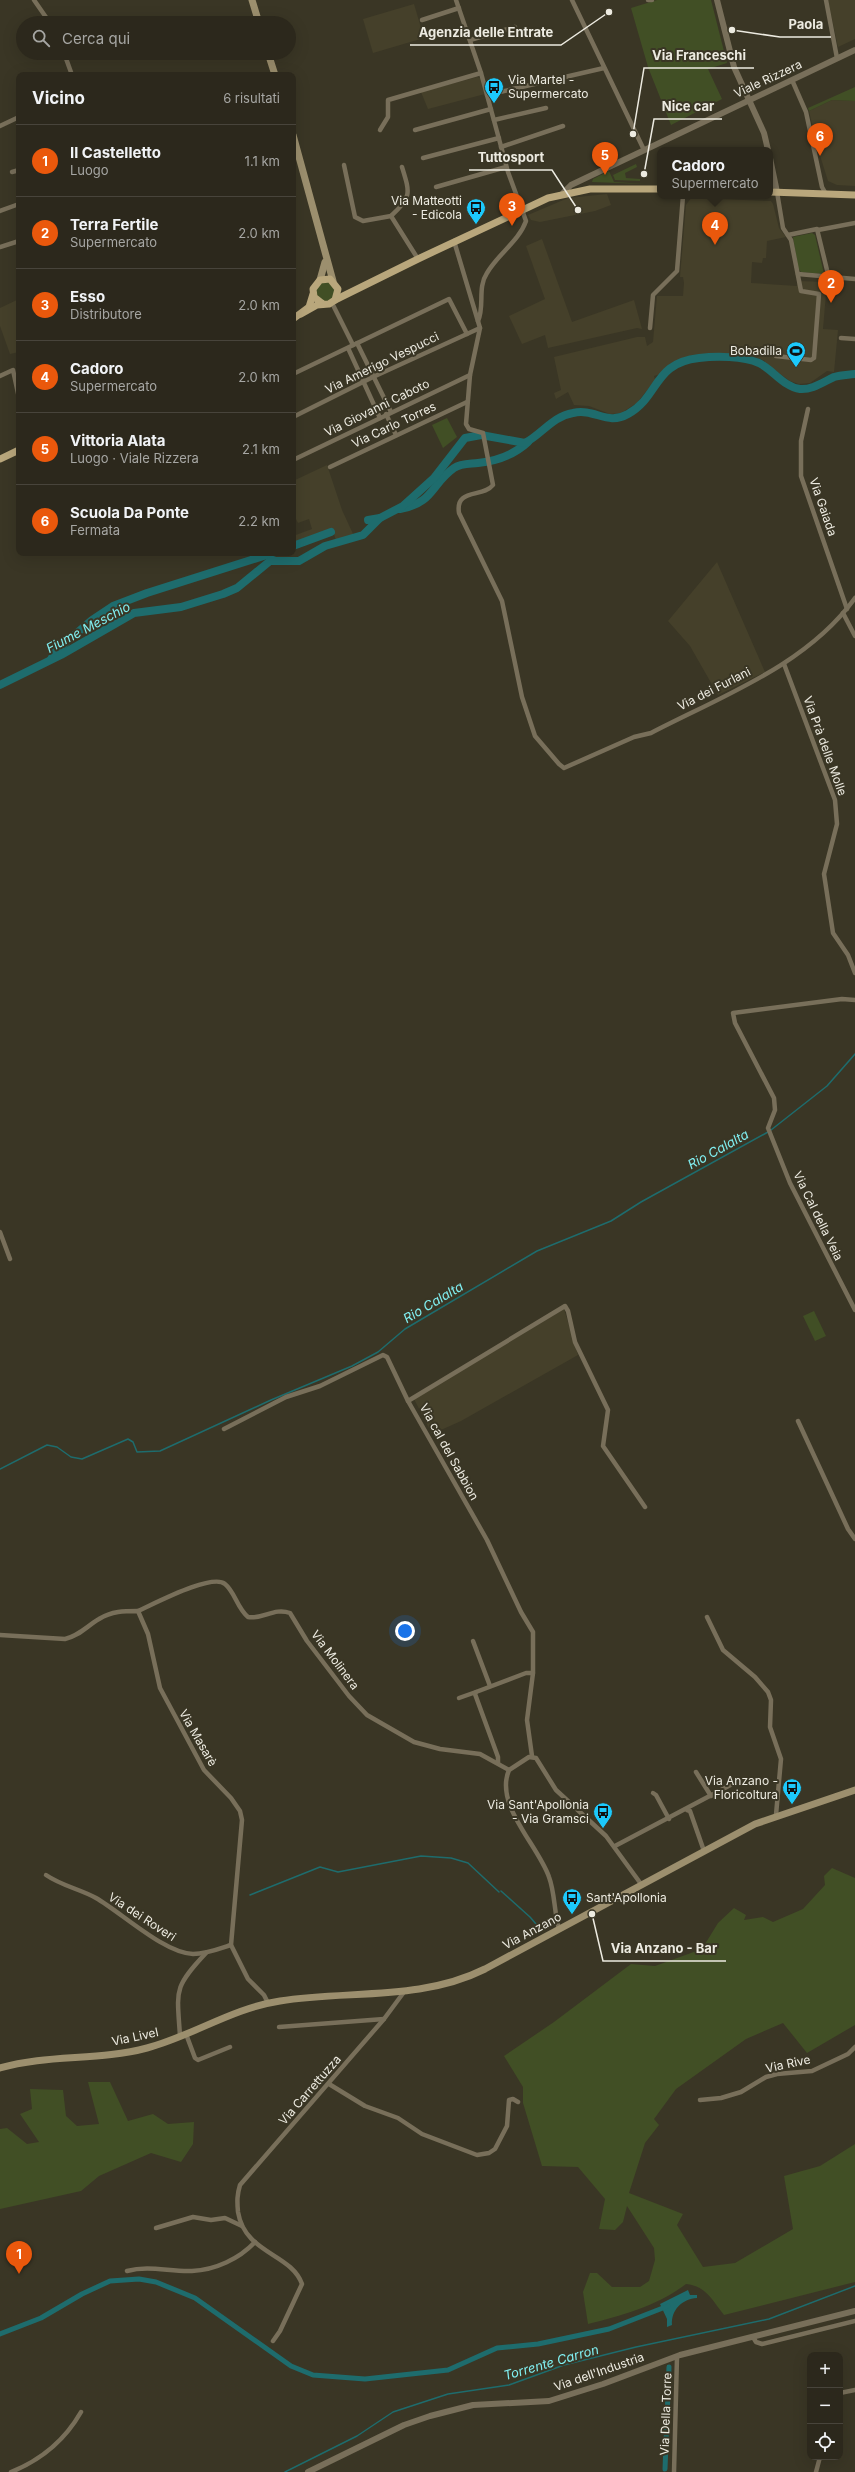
<!DOCTYPE html>
<html lang="it">
<meta charset="utf-8">
<style>
body{margin:0;font-family:Inter,sans-serif;background:#343025;color:#f1f3f6}
.controls{position:absolute;right:12px;bottom:12px;display:grid;overflow:hidden;border-radius:8px;box-shadow:0 4px 16px #0002}
.controls button{width:36px;height:36px;display:grid;place-items:center;padding:0;border:0;border-bottom:1px solid #48443b;background:#2c281c;color:#f1f3f6;font:20px sans-serif}
.you{position:absolute;left:405px;top:1631px;width:14px;height:14px;margin:-10px;border:3px solid #fff;border-radius:50%;background:#1a73e8;box-shadow:0 0 0 6px #1a73e833}
.badge{display:grid;place-items:center;width:26px;height:26px;border-radius:50%;background:#ea580c;color:#fff;font-size:13px;font-weight:700}
.pin{position:absolute;translate:-50% -33px;filter:drop-shadow(0 1px 2px #0008)}
.pin::after{content:'';position:absolute;top:21px;width:14px;height:12px;background:inherit;clip-path:polygon(0 0,100% 0,50% 100%)}
.popup{position:absolute;left:657px;top:147px;width:116px;height:52px;box-sizing:border-box;display:grid;place-content:center;border-radius:8px;background:#2c281c;filter:drop-shadow(0 1px 3px #0005);font-size:13px;white-space:nowrap;color:#a6a6a3}
.popup b{font-size:15px;color:#f1f3f6}
.popup::after{content:'';position:absolute;left:50%;top:100%;margin-left:-8px;border:8px solid transparent;border-top-color:#2c281c}
.list{margin:0;padding:0;list-style:none}
h2{display:flex;justify-content:space-between;align-items:center;height:52px;margin:0;padding:0 16px;font-size:17px}
h2 small{font-size:13px;font-weight:400;color:#a6a6a3}
.list li{display:grid;grid-template-columns:26px 1fr auto;gap:12px;align-items:center;box-sizing:border-box;height:72px;padding:0 16px;border-top:1px solid #48443b}
.list b{display:block;font-size:15px;white-space:nowrap}
.list p{margin:0;font-size:13px;white-space:nowrap;color:#a6a6a3}
.list em{font-size:13px;font-style:normal;color:#a6a6a3}
.icon{flex:none;width:22px;height:22px;fill:none;stroke:currentColor;stroke-width:2;stroke-linecap:round;stroke-linejoin:round}
.map{position:relative;flex:none;width:855px;height:2472px;overflow:hidden}
.search{position:absolute;background:#2c281c;box-shadow:0 4px 16px #0002;left:16px;top:16px;width:280px;height:44px;display:flex;align-items:center;gap:10px;box-sizing:border-box;padding:0 14px;border-radius:22px;color:#a6a6a3;font-size:15px}
.panel{position:absolute;background:#2c281c;box-shadow:0 4px 16px #0002;left:16px;top:72px;width:280px;height:484px;border-radius:8px}
.map>svg:first-child{display:block}
.built{fill:#45402a}
.green{fill:#414f25}
.water{fill:#1e6c6d}
.lines{fill:none;stroke-linecap:round;stroke-linejoin:round}
.stream{stroke:#1e6c6d;stroke-width:1.5}
.canal{stroke:#1e6c6d;stroke-width:5}
.river{stroke:#1e6c6d;stroke-width:8}
.minor{stroke:#786f5a;stroke-width:4.5}
.tertiary{stroke:#786f5a;stroke-width:6}
.secondary{stroke:#9c8f6e;stroke-width:7}
.primary{stroke:#b9a77c;stroke-width:7}
.labels{text-anchor:middle;stroke-width:4;stroke-linejoin:round;paint-order:stroke}
.street-label{font-size:12px;fill:#edebe1;stroke:#3a3625}
.poi-label{font-size:12px;fill:#edebe1;stroke:#3a3625;text-anchor:end}
.water-label{font-size:13px;font-style:italic;fill:#80eff1;stroke:#3a3625}
.leader{fill:none;stroke:#edebe1;stroke-width:1.5}
.callout-dot{fill:#edebe1;stroke:#3a3625;stroke-width:1.5}
.callout-label{font-size:13px;text-anchor:middle;font-weight:bold;fill:#edebe1;stroke:#3a3625;stroke-width:4;stroke-linejoin:round;paint-order:stroke}
</style>
<div class="map">
<svg width="855" height="2472" viewBox="0 0 855 2472">
<rect width="100%" height="100%" fill="#3a3625"/>
<g class="built">
<path d="M 828,0 L 855,0 L 855,39 L 838,47 Z"/>
<path d="M 414,4 L 424,38 L 373,53 L 363,19 Z"/>
<path d="M 477,77 L 481,78 L 485,94 L 428,109 L 421,92 Z"/>
<path d="M 832,100 L 855,101 L 855,186 L 837,185 L 828,181 L 818,149 L 809,111 Z"/>
<path d="M 607,194 L 611,205 L 595,211 L 540,222 L 531,220 L 528,215 L 568,198 Z"/>
<path d="M 691,198 L 771,201 L 773,204 L 779,228 L 786,237 L 767,241 L 766,258 L 763,258 L 762,263 L 752,262 L 751,283 L 797,286 L 797,281 L 827,282 L 823,329 L 838,330 L 834,372 L 827,371 L 810,383 L 799,384 L 790,381 L 765,363 L 765,361 L 755,357 L 725,354 L 692,355 L 673,362 L 660,374 L 654,376 L 655,380 L 637,403 L 621,413 L 610,414 L 589,406 L 574,405 L 568,392 L 556,399 L 554,393 L 561,390 L 554,357 L 637,337 L 645,337 L 647,346 L 653,342 L 657,296 L 683,296 L 684,283 L 683,277 L 680,277 L 686,205 Z"/>
<path d="M 542,239 L 572,322 L 634,300 L 642,329 L 637,328 L 548,348 L 545,335 L 522,344 L 509,316 L 545,299 L 526,246 Z"/>
<path d="M 19,299 L 19,352 L 10,354 L 0,326 L 0,308 Z"/>
<path d="M 327,465 L 342,510 L 354,536 L 336,540 L 332,529 L 293,543 L 293,536 L 312,529 L 309,519 L 298,523 L 296,519 L 293,520 L 293,481 Z"/>
<path d="M 717,562 L 765,672 L 718,695 L 690,646 L 668,621 Z"/>
<path d="M 564,1309 L 578,1355 L 461,1421 L 432,1434 L 414,1399 Z"/>
</g>
<g class="green">
<path d="M 657,0 L 711,0 L 727,63 L 708,69 L 722,99 L 671,125 L 648,67 L 631,8 Z"/>
<path d="M 855,87 L 855,101 L 832,100 L 809,111 L 808,108 Z"/>
<path d="M 636,164 L 637,167 L 625,173 L 626,178 L 640,179 L 640,181 L 615,180 L 613,175 Z"/>
<path d="M 609,171 L 614,182 L 646,184 L 592,182 L 593,179 Z"/>
<path d="M 812,233 L 815,235 L 824,274 L 801,272 L 798,268 L 793,237 Z"/>
<path d="M 327,281 L 335,286 L 334,298 L 325,302 L 317,296 L 316,289 L 320,283 Z"/>
<path d="M 447,418 L 457,437 L 443,448 L 432,425 Z"/>
<path d="M 814,1311 L 826,1336 L 815,1341 L 803,1316 Z"/>
<path d="M 832,1868 L 855,1878 L 855,2025 L 807,2053 L 783,2023 L 746,2039 L 676,2089 L 654,2119 L 659,2125 L 645,2143 L 629,2193 L 683,2214 L 677,2225 L 703,2267 L 735,2263 L 793,2229 L 784,2176 L 820,2166 L 855,2144 L 855,2282 L 724,2315 C 712,2300 706,2286 686,2284 C 659,2305 621,2316 588,2324 L 583,2292 L 590,2273 L 597,2273 L 612,2287 L 640,2287 L 649,2281 L 655,2260 L 654,2248 L 627,2206 L 623,2222 L 615,2230 L 599,2229 L 605,2199 L 578,2167 L 542,2166 L 523,2103 L 523,2087 L 504,2056 L 554,2022 L 631,1964 L 655,1966 L 702,1949 L 718,1923 L 734,1908 L 746,1915 L 744,1920 L 763,1917 L 773,1922 L 803,1909 L 825,1885 L 824,1876 Z"/>
<path d="M 88,2082 L 110,2082 L 128,2121 L 153,2114 L 168,2124 L 194,2122 L 193,2144 L 181,2162 L 151,2153 L 99,2176 L 81,2191 L 0,2209 L 0,2129 L 7,2128 L 27,2144 L 39,2142 L 20,2114 L 32,2109 L 30,2089 L 63,2090 L 66,2116 L 77,2126 L 99,2124 Z"/>
</g>
<path class="water" d="M 688,2290 L 690,2295 L 697,2295 L 697,2298 C 682,2299 671,2310 672,2325 L 667,2327 L 667,2319 L 660,2304 Z"/>
<g class="lines">
<g class="stream">
<path d="M 771,1130 L 827,1086 L 855,1054"/>
<path d="M 0,1469 L 47,1445 L 57,1447 L 71,1457 L 82,1459 L 128,1439 L 133,1442 L 137,1452 L 160,1451 L 271,1400 L 352,1366 L 378,1352 L 405,1329 L 537,1251 L 611,1221 L 641,1202 L 768,1132"/>
<path d="M 501,1891 L 530,1917 L 542,1931"/>
<path d="M 250,1895 L 320,1867 L 338,1872 L 421,1856 L 451,1858 L 468,1863 L 499,1892"/>
<path d="M 285,2472 L 357,2436 L 393,2412 L 448,2394 L 509,2385 L 564,2365 L 636,2347 L 769,2319 L 855,2286"/>
</g>
<g class="canal">
<path d="M 0,2334 L 41,2318 L 82,2294 L 110,2281 L 139,2279 L 156,2282 L 195,2298 L 291,2366 L 313,2375 L 365,2379 L 448,2370 L 497,2348 L 538,2344 L 609,2329 L 668,2306"/>
<path d="M 665,2469 L 669,2367"/>
</g>
<g class="river">
<path d="M 400,509 C 434,503 431,484 454,468 C 461,463 470,464 478,463 C 497,461 514,455 528,442"/>
<path d="M 368,520 L 380,518"/>
<path d="M 293,546 L 331,532"/>
<path d="M 51,659 L 56,651 L 92,620 L 113,606 L 147,593 L 273,553"/>
<path d="M 0,685 L 61,655 L 134,613 L 181,607 L 223,594 L 237,588 L 270,561 L 299,561 L 325,546 L 363,535 L 380,518 L 403,506 L 434,478 L 465,438 L 481,435 L 525,443 C 542,434 553,416 573,413 C 595,408 607,426 628,414 C 660,396 653,363 699,358 C 716,356 743,356 759,363 C 773,370 784,387 800,389 C 812,390 823,382 834,377 C 841,375 848,375 855,374"/>
</g>
<g class="minor">
<path d="M 34,0 L 50,23"/>
<path d="M 456,0 L 481,73 L 508,172 L 526,221 C 519,241 498,254 487,273 C 477,288 485,306 478,321"/>
<path d="M 572,0 L 644,150"/>
<path d="M 648,0 L 652,0"/>
<path d="M 826,0 L 837,58"/>
<path d="M 422,20 L 459,8"/>
<path d="M 470,40 L 515,27"/>
<path d="M 64,53 L 72,75"/>
<path d="M 792,80 L 806,112 L 822,187 L 826,194"/>
<path d="M 487,95 L 604,68"/>
<path d="M 494,120 L 546,108"/>
<path d="M 0,126 L 19,117"/>
<path d="M 380,130 L 388,117 L 388,100 L 481,73"/>
<path d="M 415,130 L 491,109"/>
<path d="M 501,147 L 563,126"/>
<path d="M 423,158 L 499,138"/>
<path d="M 344,165 L 355,217 L 363,221 L 391,216"/>
<path d="M 402,167 C 410,193 412,197 391,216 L 418,259"/>
<path d="M 12,172 L 19,170"/>
<path d="M 436,187 L 506,167"/>
<path d="M 0,211 L 19,204"/>
<path d="M 818,230 L 855,223"/>
<path d="M 788,235 L 817,229 L 827,270"/>
<path d="M 454,241 L 480,328 L 470,375 L 466,424 L 469,429 L 483,433 L 493,485 C 483,498 455,488 459,513 L 502,601 L 522,697 L 535,736 L 559,764 L 564,768 L 634,737 L 651,733 C 722,696 807,665 855,598"/>
<path d="M 0,247 L 19,241"/>
<path d="M 798,274 L 855,279"/>
<path d="M 332,303 L 353,345"/>
<path d="M 650,328 L 653,295 L 677,271 L 683,196"/>
<path d="M 841,338 L 855,339"/>
<path d="M 357,343 L 391,412"/>
<path d="M 348,348 L 380,418"/>
<path d="M 776,356 L 811,360 L 814,358 L 819,294 L 801,291 L 791,240 L 783,228 L 777,192"/>
<path d="M 293,374 L 449,299 L 467,334"/>
<path d="M 0,376 L 13,370 L 19,398"/>
<path d="M 808,409 L 801,441 L 801,476 L 847,609"/>
<path d="M 386,414 L 396,435"/>
<path d="M 293,417 L 373,377 L 480,328"/>
<path d="M 293,460 L 470,375"/>
<path d="M 330,467 L 467,402"/>
<path d="M 843,613 L 855,636"/>
<path d="M 784,664 L 835,800 L 837,824 L 824,874 L 833,933 L 848,955 L 855,973"/>
<path d="M 855,1000 L 842,999 L 733,1013 L 735,1023 L 774,1098 L 775,1110 L 768,1128 L 790,1183 L 855,1310"/>
<path d="M 0,1232 L 10,1259"/>
<path d="M 798,1421 L 848,1529 L 855,1539"/>
<path d="M 224,1429 L 286,1397 L 320,1386 L 383,1355 L 387,1357 L 408,1401"/>
<path d="M 138,1611 C 154,1604 212,1573 225,1584 C 235,1592 237,1608 248,1617 C 263,1620 274,1607 290,1613 L 307,1641 L 349,1696 L 367,1715 L 414,1742 L 440,1749 L 480,1754 L 509,1770"/>
<path d="M 707,1617 L 723,1650 L 755,1677 L 768,1692 L 771,1700 L 770,1727 L 781,1759 L 776,1815"/>
<path d="M 0,1635 L 65,1639 C 79,1636 87,1626 99,1619 C 112,1611 124,1611 138,1611 L 148,1634 L 160,1688 L 204,1770 L 231,1798 L 240,1811 L 242,1820 L 231,1945 L 248,1979 L 264,1995 L 268,2003"/>
<path d="M 473,1641 L 490,1686"/>
<path d="M 459,1698 L 476,1692"/>
<path d="M 532,1756 L 527,1720 L 533,1673 L 533,1632 L 521,1612 L 487,1540 L 408,1401 L 565,1306 L 568,1311 L 575,1342 L 608,1410 L 603,1446 L 645,1507"/>
<path d="M 498,1763 L 498,1757 L 475,1694 L 476,1692 L 526,1673 L 533,1673"/>
<path d="M 696,1772 L 711,1796"/>
<path d="M 653,1793 L 656,1795 L 669,1819"/>
<path d="M 687,1810 L 690,1811 L 704,1851"/>
<path d="M 615,1846 L 738,1781"/>
<path d="M 46,1875 C 62,1886 80,1889 96,1898 C 122,1913 164,1953 193,1954 C 206,1954 219,1949 231,1945"/>
<path d="M 559,1929 C 554,1912 555,1893 549,1877 C 538,1845 494,1805 509,1770 L 529,1757 L 536,1758 L 556,1790 L 606,1836 L 641,1884"/>
<path d="M 279,2027 L 384,2019"/>
<path d="M 186,2034 L 195,2058 L 198,2060 L 230,2047"/>
<path d="M 180,2036 C 177,1990 173,1988 206,1953"/>
<path d="M 329,2084 L 365,2106 L 398,2118 L 422,2134 L 477,2155 L 489,2153 L 495,2149 L 507,2126 L 509,2100 L 513,2099 L 518,2102"/>
<path d="M 700,2100 L 721,2098 L 741,2092 L 766,2077 L 777,2074 L 812,2071 L 848,2054 L 855,2047"/>
<path d="M 156,2228 L 193,2217 L 211,2220 L 225,2218 L 242,2226"/>
<path d="M 127,2271 C 149,2265 170,2272 192,2271 C 215,2270 239,2259 255,2242"/>
<path d="M 753,2337 L 756,2342 L 762,2344 L 855,2321"/>
<path d="M 273,2341 L 280,2331 L 302,2284 C 291,2253 245,2254 238,2212 C 237,2201 237,2195 240,2185 L 384,2019 L 404,1992"/>
<path d="M 840,2393 L 855,2390"/>
<path d="M 11,2472 C 41,2460 65,2440 81,2412"/>
<path d="M 674,2472 L 677,2357"/>
<path d="M 816,2472 L 820,2457"/>
</g>
<g class="tertiary">
<path d="M 717,0 L 734,67 L 764,133 L 768,150"/>
<path d="M 770,158 L 777,192"/>
<path d="M 563,193 L 571,185 L 855,50"/>
<path d="M 308,2472 L 404,2425 L 430,2416 L 473,2405 L 549,2401 L 603,2384 L 680,2355 L 855,2311"/>
</g>
<g class="secondary">
<path d="M 252,0 L 259,23"/>
<path d="M 268,53 L 275,75"/>
<path d="M 293,135 L 333,281"/>
<path d="M 320,280 L 325,262"/>
<path d="M 0,2068 C 47,2054 99,2061 147,2048 C 192,2036 233,2008 280,2001 C 349,1990 421,2001 485,1969 L 755,1824 L 855,1790"/>
</g>
<g class="primary">
<path d="M 770,192 L 855,195"/>
<path d="M 335,300 L 418,259 L 548,198 L 590,189 L 660,189"/>
<path d="M 301,314 L 317,305 L 329,304 L 335,300 L 338,289 L 330,279 L 320,280 L 313,289 L 314,297 L 323,304"/>
<path d="M 293,319 L 309,307 L 313,294"/>
<path d="M 0,459 L 19,450"/>
</g>
</g>
<defs>
<symbol id="bus-pin" viewBox="-11 -11 22 30"><path d="M0 17L-7.5 6A9.5 9.5 0 1 1 7.5 6Z" fill="#1cc9fc" stroke="#3a3625"/><path d="M-5-6H5V4H4V6H2V4H-2V6H-4V4H-5ZM-3.5-4V0h7V-4ZM-3.5 1.2v1.5H-2V1.2ZM2 1.2v1.5H3.5V1.2Z" fill="#111"/></symbol>
<symbol id="stadium-pin" viewBox="-11 -11 22 30"><path d="M0 17L-7.5 6A9.5 9.5 0 1 1 7.5 6Z" fill="#1cc9fc" stroke="#3a3625"/><path d="M0-5a6.5 5 0 1 0 0 10a6.5 5 0 1 0 0-10ZM-3.5-1.8h7v3.6h-7Z" fill="#111"/></symbol>
</defs>
<g fill-rule="evenodd">
<use href="#bus-pin" x="483" y="76" width="22" height="30"/>
<use href="#bus-pin" x="465" y="197" width="22" height="30"/>
<use href="#stadium-pin" x="785" y="340" width="22" height="30"/>
<use href="#bus-pin" x="781" y="1777" width="22" height="30"/>
<use href="#bus-pin" x="592" y="1801" width="22" height="30"/>
<use href="#bus-pin" x="561" y="1887" width="22" height="30"/>
</g>
<g class="labels">
<g class="street-label">
<text transform="translate(768 79) rotate(-25)" y="4">Viale Rizzera</text>
<text transform="translate(382 363) rotate(-26)" y="4">Via Amerigo Vespucci</text>
<text transform="translate(377 408) rotate(-26)" y="4">Via Giovanni Caboto</text>
<text transform="translate(394 425) rotate(-25)" y="4">Via Carlo Torres</text>
<text transform="translate(823 507) rotate(71)" y="4">Via Gaiada</text>
<text transform="translate(714 689) rotate(-27)" y="4">Via dei Furlani</text>
<text transform="translate(825 746) rotate(70)" y="4">Via Prà delle Molle</text>
<text transform="translate(818 1216) rotate(64)" y="4">Via Cal della Veia</text>
<text transform="translate(449 1452) rotate(61)" y="4">Via cal del Sabbion</text>
<text transform="translate(335 1660) rotate(53)" y="4">Via Molinera</text>
<text transform="translate(198 1738) rotate(60)" y="4">Via Masarè</text>
<text transform="translate(142 1917) rotate(33)" y="4">Via dei Roveri</text>
<text transform="translate(532 1931) rotate(-28)" y="4">Via Anzano</text>
<text transform="translate(135 2037) rotate(-12)" y="4">Via Livel</text>
<text transform="translate(788 2064) rotate(-12)" y="4">Via Rive</text>
<text transform="translate(310 2090) rotate(-49)" y="4">Via Carrettuzza</text>
<text transform="translate(599 2372) rotate(-19)" y="4">Via dell'Industria</text>
<text transform="translate(666 2414) rotate(-88)" y="4">Via Della Torre</text>
</g>
<g class="poi-label">
<text x="508" y="84" text-anchor="start">Via Martel -<tspan x="508" dy="14">Supermercato</tspan></text>
<text x="462" y="205">Via Matteotti<tspan x="462" dy="14">- Edicola</tspan></text>
<text x="782" y="355">Bobadilla</text>
<text x="778" y="1785">Via Anzano -<tspan x="778" dy="14">Floricoltura</tspan></text>
<text x="589" y="1809">Via Sant'Apollonia<tspan x="589" dy="14">- Via Gramsci</tspan></text>
<text x="586" y="1902" text-anchor="start">Sant'Apollonia</text>
</g>
<g class="water-label">
<text transform="translate(88 627) rotate(-28)" y="5">Fiume Meschio</text>
<text transform="translate(718 1149) rotate(-29)" y="5">Rio Calalta</text>
<text transform="translate(433 1302) rotate(-31)" y="5">Rio Calalta</text>
<text transform="translate(551 2362) rotate(-16)" y="5">Torrente Carron</text>
</g>
</g>
<path class="leader" d="M732 30L780 37H831M609 12L561 45H410M633 134L644 68H754M644 174L654 119H722M578 210L552 170H469M592 1914L603 1961H726"/>
<g class="callout-dot">
<circle cx="732" cy="30" r="4"/>
<circle cx="609" cy="12" r="4"/>
<circle cx="633" cy="134" r="4"/>
<circle cx="644" cy="174" r="4"/>
<circle cx="578" cy="210" r="4"/>
<circle cx="592" cy="1914" r="4"/>
</g>
<g class="callout-label">
<text x="806" y="29">Paola</text>
<text x="486" y="37">Agenzia delle Entrate</text>
<text x="699" y="60">Via Franceschi</text>
<text x="688" y="111">Nice car</text>
<text x="511" y="162">Tuttosport</text>
<text x="664" y="1953">Via Anzano - Bar</text>
</g>
</svg>
<div class="controls">
<button>+</button>
<button>−</button>
<button><svg class="icon" aria-label="locate" viewBox="0 0 24 24"><circle cx="12" cy="12" r="6"/><path d="M12 2v4M12 18v4M2 12h4M18 12h4"/></svg></button>
</div>
<div class="you"></div>
<div class="pin badge" style="left:19px;top:2274px">1</div>
<div class="pin badge" style="left:831px;top:303px">2</div>
<div class="pin badge" style="left:512px;top:226px">3</div>
<div class="pin badge" style="left:715px;top:245px">4</div>
<div class="popup"><b>Cadoro</b>Supermercato</div>
<div class="pin badge" style="left:605px;top:175px">5</div>
<div class="pin badge" style="left:820px;top:156px">6</div>
<div class="search"><svg class="icon" aria-label="search" viewBox="0 0 24 24"><circle cx="10" cy="10" r="6"/><path d="M15 15l6 6"/></svg>Cerca qui</div>
<section class="panel">
<h2>Vicino<small>6 risultati</small></h2>
<ul class="list">
<li><span class="badge">1</span><div><b>Il Castelletto</b><p>Luogo</p></div><em>1.1 km</em></li>
<li><span class="badge">2</span><div><b>Terra Fertile</b><p>Supermercato</p></div><em>2.0 km</em></li>
<li><span class="badge">3</span><div><b>Esso</b><p>Distributore</p></div><em>2.0 km</em></li>
<li><span class="badge">4</span><div><b>Cadoro</b><p>Supermercato</p></div><em>2.0 km</em></li>
<li><span class="badge">5</span><div><b>Vittoria Alata</b><p>Luogo · Viale Rizzera</p></div><em>2.1 km</em></li>
<li><span class="badge">6</span><div><b>Scuola Da Ponte</b><p>Fermata</p></div><em>2.2 km</em></li>
</ul>
</section>
</div>
